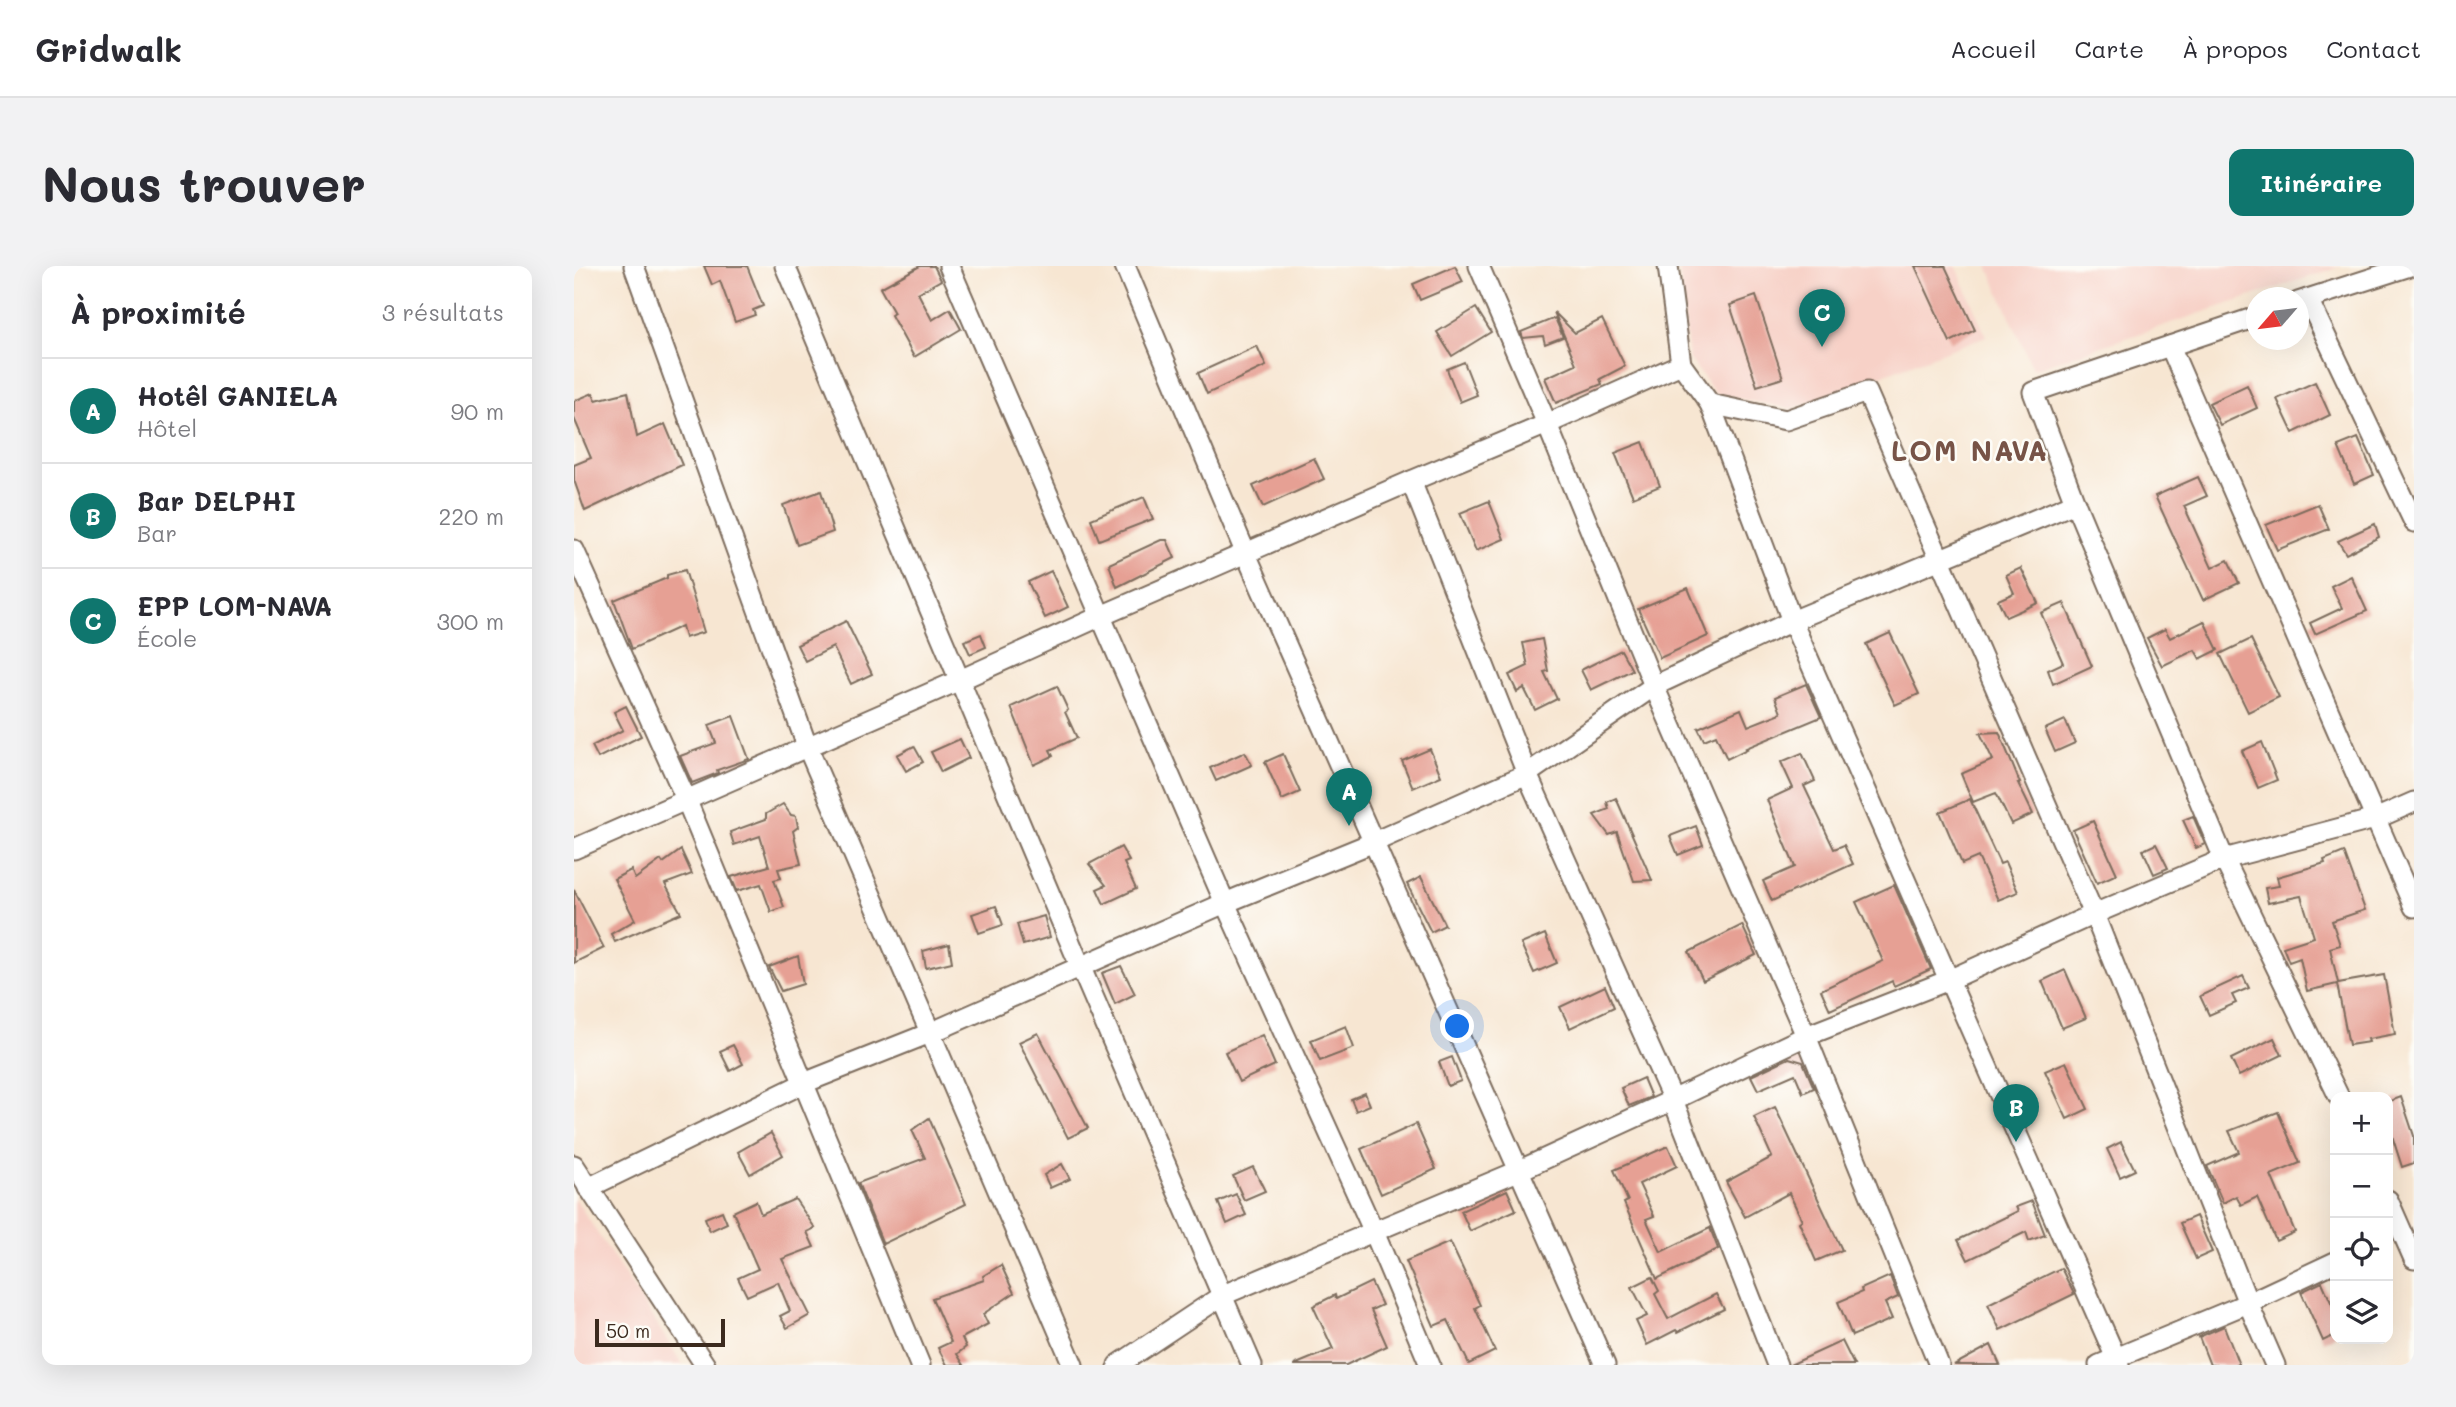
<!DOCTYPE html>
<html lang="fr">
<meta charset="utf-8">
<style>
body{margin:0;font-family:Mali,sans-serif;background:#f2f2f3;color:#2b2b33}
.controls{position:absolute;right:21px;bottom:21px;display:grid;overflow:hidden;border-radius:14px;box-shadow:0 7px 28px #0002}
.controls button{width:63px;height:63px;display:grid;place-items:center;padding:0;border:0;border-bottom:2px solid #e1e1e2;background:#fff;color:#2b2b33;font:35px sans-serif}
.compass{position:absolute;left:1672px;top:21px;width:63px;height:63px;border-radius:50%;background:#fff;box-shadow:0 7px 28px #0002;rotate:242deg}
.scale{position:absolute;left:21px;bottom:18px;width:130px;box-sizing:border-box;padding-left:7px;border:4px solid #3b2a1e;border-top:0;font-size:19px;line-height:24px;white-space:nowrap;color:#3b2a1e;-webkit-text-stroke:5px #fdfcf7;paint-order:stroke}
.you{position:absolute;left:884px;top:761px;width:24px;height:24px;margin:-18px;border:5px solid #fff;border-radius:50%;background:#1a73e8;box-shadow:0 0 0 10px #1a73e833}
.badge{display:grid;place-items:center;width:46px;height:46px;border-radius:50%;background:#0f766e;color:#fff;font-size:23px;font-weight:700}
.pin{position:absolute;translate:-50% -58px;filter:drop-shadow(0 2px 4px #0008)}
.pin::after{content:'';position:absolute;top:37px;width:24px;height:21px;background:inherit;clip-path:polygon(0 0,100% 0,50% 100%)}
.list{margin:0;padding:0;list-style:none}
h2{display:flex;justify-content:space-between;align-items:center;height:91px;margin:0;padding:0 28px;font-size:30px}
h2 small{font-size:23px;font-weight:400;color:#7c7c81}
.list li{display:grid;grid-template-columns:46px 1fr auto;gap:21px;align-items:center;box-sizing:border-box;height:105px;padding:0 28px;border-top:2px solid #e1e1e2}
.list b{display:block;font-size:26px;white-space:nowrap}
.list p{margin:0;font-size:23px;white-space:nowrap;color:#7c7c81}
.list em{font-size:23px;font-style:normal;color:#7c7c81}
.icon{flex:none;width:38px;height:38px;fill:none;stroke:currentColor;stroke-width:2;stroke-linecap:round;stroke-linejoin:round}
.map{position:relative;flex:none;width:1840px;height:1099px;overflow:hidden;border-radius:14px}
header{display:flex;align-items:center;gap:42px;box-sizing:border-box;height:98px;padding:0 35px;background:#fff;border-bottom:2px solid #e1e1e2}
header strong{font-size:33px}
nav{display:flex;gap:38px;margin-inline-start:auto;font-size:24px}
.intro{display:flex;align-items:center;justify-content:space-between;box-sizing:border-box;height:168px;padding:0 42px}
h1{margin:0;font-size:49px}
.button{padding:18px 32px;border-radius:14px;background:#0f766e;color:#fff;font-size:24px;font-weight:700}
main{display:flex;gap:42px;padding:0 42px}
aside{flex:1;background:#fff;border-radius:14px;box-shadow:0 7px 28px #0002}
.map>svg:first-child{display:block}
.built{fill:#f7d1c7}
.building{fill:#e6a094}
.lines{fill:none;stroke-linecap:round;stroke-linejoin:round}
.minor-casing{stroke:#7d6c5d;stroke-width:23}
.minor{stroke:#fff;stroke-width:19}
.labels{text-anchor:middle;stroke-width:5;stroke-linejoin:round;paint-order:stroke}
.district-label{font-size:28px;font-weight:bold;letter-spacing:2px;fill:#775347;stroke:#fdfcf7}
</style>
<header>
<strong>Gridwalk</strong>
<nav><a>Accueil</a><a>Carte</a><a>À propos</a><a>Contact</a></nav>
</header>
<div class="intro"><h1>Nous trouver</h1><a class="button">Itinéraire</a></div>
<main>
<aside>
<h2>À proximité<small>3 résultats</small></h2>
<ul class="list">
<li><span class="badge">A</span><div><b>Hotêl GANIELA</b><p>Hôtel</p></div><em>90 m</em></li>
<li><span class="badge">B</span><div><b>Bar DELPHI</b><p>Bar</p></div><em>220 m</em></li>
<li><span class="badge">C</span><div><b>EPP LOM-NAVA</b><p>École</p></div><em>300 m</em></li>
</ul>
</aside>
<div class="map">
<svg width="1840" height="1099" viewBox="0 0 1840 1099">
<rect width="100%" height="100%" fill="#fdfcf7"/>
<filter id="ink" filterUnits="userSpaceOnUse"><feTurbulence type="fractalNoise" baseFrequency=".0143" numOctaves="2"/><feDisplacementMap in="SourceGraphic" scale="14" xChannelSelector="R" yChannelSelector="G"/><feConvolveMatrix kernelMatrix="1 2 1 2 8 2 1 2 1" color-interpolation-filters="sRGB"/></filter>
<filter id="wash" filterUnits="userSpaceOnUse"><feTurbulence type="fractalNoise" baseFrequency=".00686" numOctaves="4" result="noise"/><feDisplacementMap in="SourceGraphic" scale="28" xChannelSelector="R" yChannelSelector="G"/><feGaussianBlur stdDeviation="1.57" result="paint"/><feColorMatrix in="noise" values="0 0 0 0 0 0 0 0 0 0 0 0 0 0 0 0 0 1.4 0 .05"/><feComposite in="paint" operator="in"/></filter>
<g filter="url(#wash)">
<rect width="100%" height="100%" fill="#f7e6d2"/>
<g class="built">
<path d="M 1105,0 L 1382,0 L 1412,70 L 1218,143 L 1142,128 L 1115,92 Z"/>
<path d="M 1414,0 L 1768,0 L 1459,103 Z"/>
<path d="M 0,931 L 109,1099 L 0,1099 Z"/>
</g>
<g id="blocks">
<g class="building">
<path d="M 130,0 L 173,0 L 189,40 L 179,44 L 181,49 L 161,56 L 146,15 L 138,19 Z"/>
<path d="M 346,0 L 360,0 L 367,14 L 344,27 L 358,54 L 376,43 L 387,63 L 340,91 L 317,49 L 320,47 L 306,22 Z"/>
<path d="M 881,0 L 889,16 L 846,34 L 839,18 Z"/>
<path d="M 1341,0 L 1371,0 L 1401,64 L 1376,76 Z"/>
<path d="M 1182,30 L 1209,112 L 1183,120 L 1156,39 Z"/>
<path d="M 902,42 L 917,66 L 878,90 L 863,66 Z"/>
<path d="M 980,46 L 1001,67 L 1028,53 L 1051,100 L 1026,113 L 1028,118 L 982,137 L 971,112 L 1002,98 Z"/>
<path d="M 981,52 L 989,71 L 971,78 L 969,70 L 949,72 L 947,66 Z"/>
<path d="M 683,80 L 692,100 L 633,128 L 624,107 Z"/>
<path d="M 890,96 L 903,129 L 886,136 L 873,103 Z"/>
<path d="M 1741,116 L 1756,149 L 1719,167 L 1703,133 Z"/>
<path d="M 1673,119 L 1683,142 L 1646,159 L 1635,137 Z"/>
<path d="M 54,126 L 63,171 L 91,158 L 108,199 L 11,245 L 0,214 L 0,199 L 17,192 L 0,152 L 0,135 L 19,127 L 22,134 Z"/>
<path d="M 1784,172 L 1800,209 L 1780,218 L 1764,180 Z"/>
<path d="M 1069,176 L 1086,220 L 1059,231 L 1041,187 Z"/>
<path d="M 740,192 L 750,213 L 689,241 L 679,220 Z"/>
<path d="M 1624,211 L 1633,230 L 1610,240 L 1638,302 L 1654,294 L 1665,317 L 1629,334 L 1581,230 Z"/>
<path d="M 247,225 L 259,266 L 223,279 L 209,239 Z"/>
<path d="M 570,231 L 579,253 L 525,274 L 517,253 Z"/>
<path d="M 915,235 L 930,273 L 902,285 L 886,247 Z"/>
<path d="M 1744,238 L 1755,263 L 1703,284 L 1692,259 Z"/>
<path d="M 1801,258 L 1805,271 L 1772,288 L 1764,275 Z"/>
<path d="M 587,274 L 593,274 L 601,292 L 543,321 L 535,298 Z"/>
<path d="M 1447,302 L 1464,337 L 1432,351 L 1424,334 L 1440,327 L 1432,309 Z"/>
<path d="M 111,304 L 130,366 L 111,372 L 108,360 L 58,383 L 40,334 L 93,312 L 93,309 Z"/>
<path d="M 477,305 L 494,341 L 471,352 L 454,316 Z"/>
<path d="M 1777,310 L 1793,345 L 1741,368 L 1736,357 L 1768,342 L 1757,320 Z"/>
<path d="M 1114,322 L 1134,370 L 1086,392 L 1064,343 Z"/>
<path d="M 1490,337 L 1518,400 L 1479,418 L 1474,404 L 1489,397 L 1467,347 Z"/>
<path d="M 272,355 L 298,408 L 277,418 L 259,381 L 231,395 L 223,379 Z"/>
<path d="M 1630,355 L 1644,384 L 1626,393 L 1621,384 L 1588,400 L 1573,372 L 1591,363 L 1596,372 Z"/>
<path d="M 1316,367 L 1345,428 L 1321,439 L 1292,378 Z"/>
<path d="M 407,368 L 412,381 L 396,388 L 390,375 Z"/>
<path d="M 968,373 L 974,405 L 970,406 L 983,433 L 961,444 L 950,422 L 943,426 L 935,409 L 954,400 L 949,377 Z"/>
<path d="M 1677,373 L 1705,431 L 1674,446 L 1646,388 Z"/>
<path d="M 1047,384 L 1058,404 L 1017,424 L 1007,404 Z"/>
<path d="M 1232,418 L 1247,451 L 1172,482 L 1173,483 L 1153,493 L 1142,469 L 1130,474 L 1124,462 L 1167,443 L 1174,460 L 1207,447 L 1201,431 Z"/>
<path d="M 483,420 L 494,444 L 491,446 L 503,472 L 476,484 L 479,490 L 460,499 L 437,441 Z"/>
<path d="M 52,440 L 67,470 L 24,492 L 18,480 L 49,464 L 40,446 Z"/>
<path d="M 159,450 L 175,493 L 143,504 L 144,507 L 118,517 L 106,490 L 142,477 L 135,459 Z"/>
<path d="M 1491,454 L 1501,477 L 1481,486 L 1471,463 Z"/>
<path d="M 1425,466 L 1446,517 L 1444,517 L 1459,548 L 1437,558 L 1422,527 L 1399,536 L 1387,508 L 1419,494 L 1406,467 Z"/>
<path d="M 386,473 L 395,492 L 367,506 L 357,486 Z"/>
<path d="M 1688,476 L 1703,514 L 1684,522 L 1668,485 Z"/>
<path d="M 340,480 L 349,496 L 332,505 L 323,489 Z"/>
<path d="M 856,483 L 867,510 L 839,522 L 828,495 Z"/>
<path d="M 671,486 L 678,499 L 642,515 L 636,502 Z"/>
<path d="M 1228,487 L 1241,515 L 1230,520 L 1260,583 L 1270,579 L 1279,598 L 1198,635 L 1189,615 L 1221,601 L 1193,534 L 1219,522 L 1207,496 Z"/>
<path d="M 709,488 L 726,526 L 708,534 L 691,496 Z"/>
<path d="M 1042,532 L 1078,614 L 1060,615 L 1043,566 L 1035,569 L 1020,549 L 1035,543 L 1033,536 Z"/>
<path d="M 1396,533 L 1426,598 L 1431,596 L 1444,626 L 1424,634 L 1404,591 L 1388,598 L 1366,546 Z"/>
<path d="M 209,538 L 217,549 L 222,550 L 224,561 L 219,565 L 227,598 L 204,603 L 207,612 L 200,614 L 210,641 L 197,646 L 187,618 L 163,625 L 157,611 L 195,600 L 186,570 L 160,579 L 156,566 L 192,553 L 192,548 Z"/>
<path d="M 1619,550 L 1631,578 L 1622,582 L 1609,554 Z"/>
<path d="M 1519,555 L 1543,608 L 1523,617 L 1499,564 Z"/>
<path d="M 1122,560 L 1129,579 L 1104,589 L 1096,570 Z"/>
<path d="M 1582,578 L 1594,602 L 1580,608 L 1569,584 Z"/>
<path d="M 547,581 L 555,595 L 550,597 L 562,623 L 530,638 L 523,623 L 532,619 L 515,598 Z"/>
<path d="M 107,584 L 118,608 L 91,618 L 107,647 L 41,676 L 37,668 L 61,654 L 40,613 L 57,604 L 61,613 L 87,594 L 89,597 Z"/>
<path d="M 1770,586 L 1791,644 L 1758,655 L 1766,679 L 1756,682 L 1764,717 L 1810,709 L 1821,768 L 1794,773 L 1795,776 L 1775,779 L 1763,718 L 1733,725 L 1726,692 L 1715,696 L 1709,681 L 1740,671 L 1727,630 L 1694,637 L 1691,622 L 1705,620 L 1703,611 L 1751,597 L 1750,594 Z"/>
<path d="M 847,611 L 871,659 L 857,666 L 833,618 Z"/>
<path d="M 1320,619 L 1357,703 L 1320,720 L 1318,715 L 1256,744 L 1247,724 L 1309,695 L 1282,636 Z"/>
<path d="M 0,624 L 30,682 L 0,697 Z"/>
<path d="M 422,640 L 429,659 L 405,667 L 398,648 Z"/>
<path d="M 470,650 L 476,671 L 449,679 L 443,658 Z"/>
<path d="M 1168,659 L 1182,689 L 1129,715 L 1115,686 Z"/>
<path d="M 971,668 L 983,697 L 960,707 L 947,678 Z"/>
<path d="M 375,678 L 378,696 L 352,702 L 349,685 Z"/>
<path d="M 224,690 L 229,718 L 207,725 L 195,701 Z"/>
<path d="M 547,700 L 561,728 L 541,738 L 528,707 Z"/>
<path d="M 1491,704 L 1512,752 L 1488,762 L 1468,715 Z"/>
<path d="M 1669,710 L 1675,722 L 1658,729 L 1662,737 L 1635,749 L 1626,730 Z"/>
<path d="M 1031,720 L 1040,741 L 996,762 L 986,741 Z"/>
<path d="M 772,760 L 780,782 L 746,795 L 737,774 Z"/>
<path d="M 464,767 L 514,862 L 494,872 L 445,776 Z"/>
<path d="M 688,769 L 701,799 L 665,816 L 651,786 Z"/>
<path d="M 1700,772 L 1708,789 L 1665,810 L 1657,793 Z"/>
<path d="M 159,779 L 169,798 L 156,805 L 146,785 Z"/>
<path d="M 878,791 L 887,815 L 874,820 L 865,796 Z"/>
<path d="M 1215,792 L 1229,796 L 1240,822 L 1229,827 L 1221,808 L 1184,824 L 1177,810 Z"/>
<path d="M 1492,796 L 1514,843 L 1493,853 L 1471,805 Z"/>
<path d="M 1069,812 L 1077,831 L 1055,840 L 1047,822 Z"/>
<path d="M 791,827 L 796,839 L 782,845 L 777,833 Z"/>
<path d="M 1827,831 L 1840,870 L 1840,897 L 1828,901 L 1814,857 L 1814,836 Z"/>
<path d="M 1201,841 L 1268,984 L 1242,995 L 1225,956 L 1228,954 L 1215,927 L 1171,951 L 1152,916 L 1198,891 L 1180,851 Z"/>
<path d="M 1704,846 L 1726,897 L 1697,909 L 1721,966 L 1702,975 L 1683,931 L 1667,939 L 1662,930 L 1649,937 L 1633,900 L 1665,886 L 1655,865 Z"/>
<path d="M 355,852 L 392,938 L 309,978 L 284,917 L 351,892 L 338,864 Z"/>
<path d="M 842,858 L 862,903 L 807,928 L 787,883 Z"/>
<path d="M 197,867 L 209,889 L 176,908 L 164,886 Z"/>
<path d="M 1547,876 L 1561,904 L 1546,911 L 1533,883 Z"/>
<path d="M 1094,880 L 1103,900 L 1065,918 L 1080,950 L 1072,953 L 1087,986 L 1136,962 L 1144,983 L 1083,1013 L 1050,937 L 1054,935 L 1040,904 Z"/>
<path d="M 488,898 L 496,913 L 476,922 L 470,909 Z"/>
<path d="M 679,901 L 691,925 L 670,934 L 659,910 Z"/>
<path d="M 933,924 L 942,944 L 896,965 L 887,945 Z"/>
<path d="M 662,928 L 672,949 L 653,958 L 644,936 Z"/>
<path d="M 221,933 L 241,962 L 233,966 L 240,981 L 208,993 L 236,1049 L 213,1062 L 206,1050 L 216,1045 L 204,1016 L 173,1030 L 164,1012 L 184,1003 L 159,946 L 182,935 L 187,948 Z"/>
<path d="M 1458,935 L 1471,969 L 1455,975 L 1452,966 L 1394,994 L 1384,974 L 1444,945 L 1442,941 Z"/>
<path d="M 148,945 L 153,957 L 136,965 L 131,952 Z"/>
<path d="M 1622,950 L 1638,986 L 1622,993 L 1606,957 Z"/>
<path d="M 876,976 L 906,1039 L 901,1042 L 921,1085 L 895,1098 L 874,1054 L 860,1060 L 832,995 Z"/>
<path d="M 427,999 L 440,1027 L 409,1048 L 414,1058 L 388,1072 L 392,1081 L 383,1088 L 390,1099 L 373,1099 L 364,1082 L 377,1076 L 358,1032 L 410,1014 L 409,1010 Z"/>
<path d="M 1487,1002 L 1500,1028 L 1426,1064 L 1414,1038 Z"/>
<path d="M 1316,1010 L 1324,1031 L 1311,1037 L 1318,1053 L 1278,1070 L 1264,1036 L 1288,1026 L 1287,1023 Z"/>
<path d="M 1078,1011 L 1085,1025 L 1081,1028 L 1094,1053 L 1142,1028 L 1150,1043 L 1104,1066 L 1102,1064 L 1073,1079 L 1062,1055 L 1073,1050 L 1058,1021 Z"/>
<path d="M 797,1016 L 808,1039 L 797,1044 L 813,1080 L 772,1099 L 720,1099 L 759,1083 L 739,1040 L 761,1029 L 762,1033 Z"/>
<path d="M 1748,1016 L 1761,1045 L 1761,1069 L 1749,1075 L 1727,1026 Z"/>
<path d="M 1650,1060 L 1665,1099 L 1636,1099 L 1625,1071 Z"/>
<path d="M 1268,1075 L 1280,1099 L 1216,1099 Z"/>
<path d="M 1417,1079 L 1426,1099 L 1380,1099 Z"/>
</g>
</g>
</g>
<g filter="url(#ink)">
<use href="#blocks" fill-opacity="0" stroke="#7d6c5d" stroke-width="2"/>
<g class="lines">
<defs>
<g id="minor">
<path d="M 60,0 L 233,480 L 499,1099"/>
<path d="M 211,0 L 507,702 L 678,1099"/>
<path d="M 375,0 L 651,637 L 800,966 L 856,1099"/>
<path d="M 551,0 L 672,288 L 1031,1099"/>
<path d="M 905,0 L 973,158 L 1080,420 L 1232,770 L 1365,1099"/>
<path d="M 1094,0 L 1107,98 L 1136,138 L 1218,355 L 1375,714 L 1520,648 L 1650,593 L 1801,553 L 1840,536"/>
<path d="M 1734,33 L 1840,256"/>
<path d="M 1724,36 L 1836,0"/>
<path d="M 1682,51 L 1459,126 L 1501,237 L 1650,593 L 1765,831"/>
<path d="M 1596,80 L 1840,641"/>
<path d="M 1136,138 L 1212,154 L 1293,126 L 1520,648 L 1674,1037 L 1701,1099"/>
<path d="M 837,215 L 953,508 L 1099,834 L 1203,1099"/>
<path d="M 0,284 L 112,533 L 346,1099"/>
<path d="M 0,583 L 386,414 L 527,350 L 837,215 L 973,158 L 1107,98"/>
<path d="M 0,899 L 131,1099"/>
<path d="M 14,922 L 230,817 L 356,767 L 651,637 L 800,576 L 953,508 L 1080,420 L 1218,355 L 1501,237"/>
<path d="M 1814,934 L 1840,993"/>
<path d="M 544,1099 L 649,1029 L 944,905 L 1099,834 L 1232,770 L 1375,714 L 1545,1099"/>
<path d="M 1525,1099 L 1674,1037 L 1761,996"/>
</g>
</defs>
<use href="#minor" class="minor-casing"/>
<use href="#minor" class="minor"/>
</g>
</g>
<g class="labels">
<g class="district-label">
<text x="1396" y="195">LOM NAVA</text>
</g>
</g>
</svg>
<div class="controls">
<button>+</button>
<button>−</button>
<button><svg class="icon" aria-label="locate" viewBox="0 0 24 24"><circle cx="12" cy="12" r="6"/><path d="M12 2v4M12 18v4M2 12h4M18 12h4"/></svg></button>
<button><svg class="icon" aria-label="layers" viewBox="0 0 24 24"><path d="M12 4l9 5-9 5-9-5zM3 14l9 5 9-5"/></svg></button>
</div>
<svg class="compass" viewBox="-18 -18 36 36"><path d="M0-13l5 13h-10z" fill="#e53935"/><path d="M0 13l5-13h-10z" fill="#7c7c81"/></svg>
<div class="scale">50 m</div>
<div class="you"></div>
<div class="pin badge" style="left:775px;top:560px">A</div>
<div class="pin badge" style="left:1442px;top:876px">B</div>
<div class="pin badge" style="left:1248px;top:81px">C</div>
</div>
</main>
